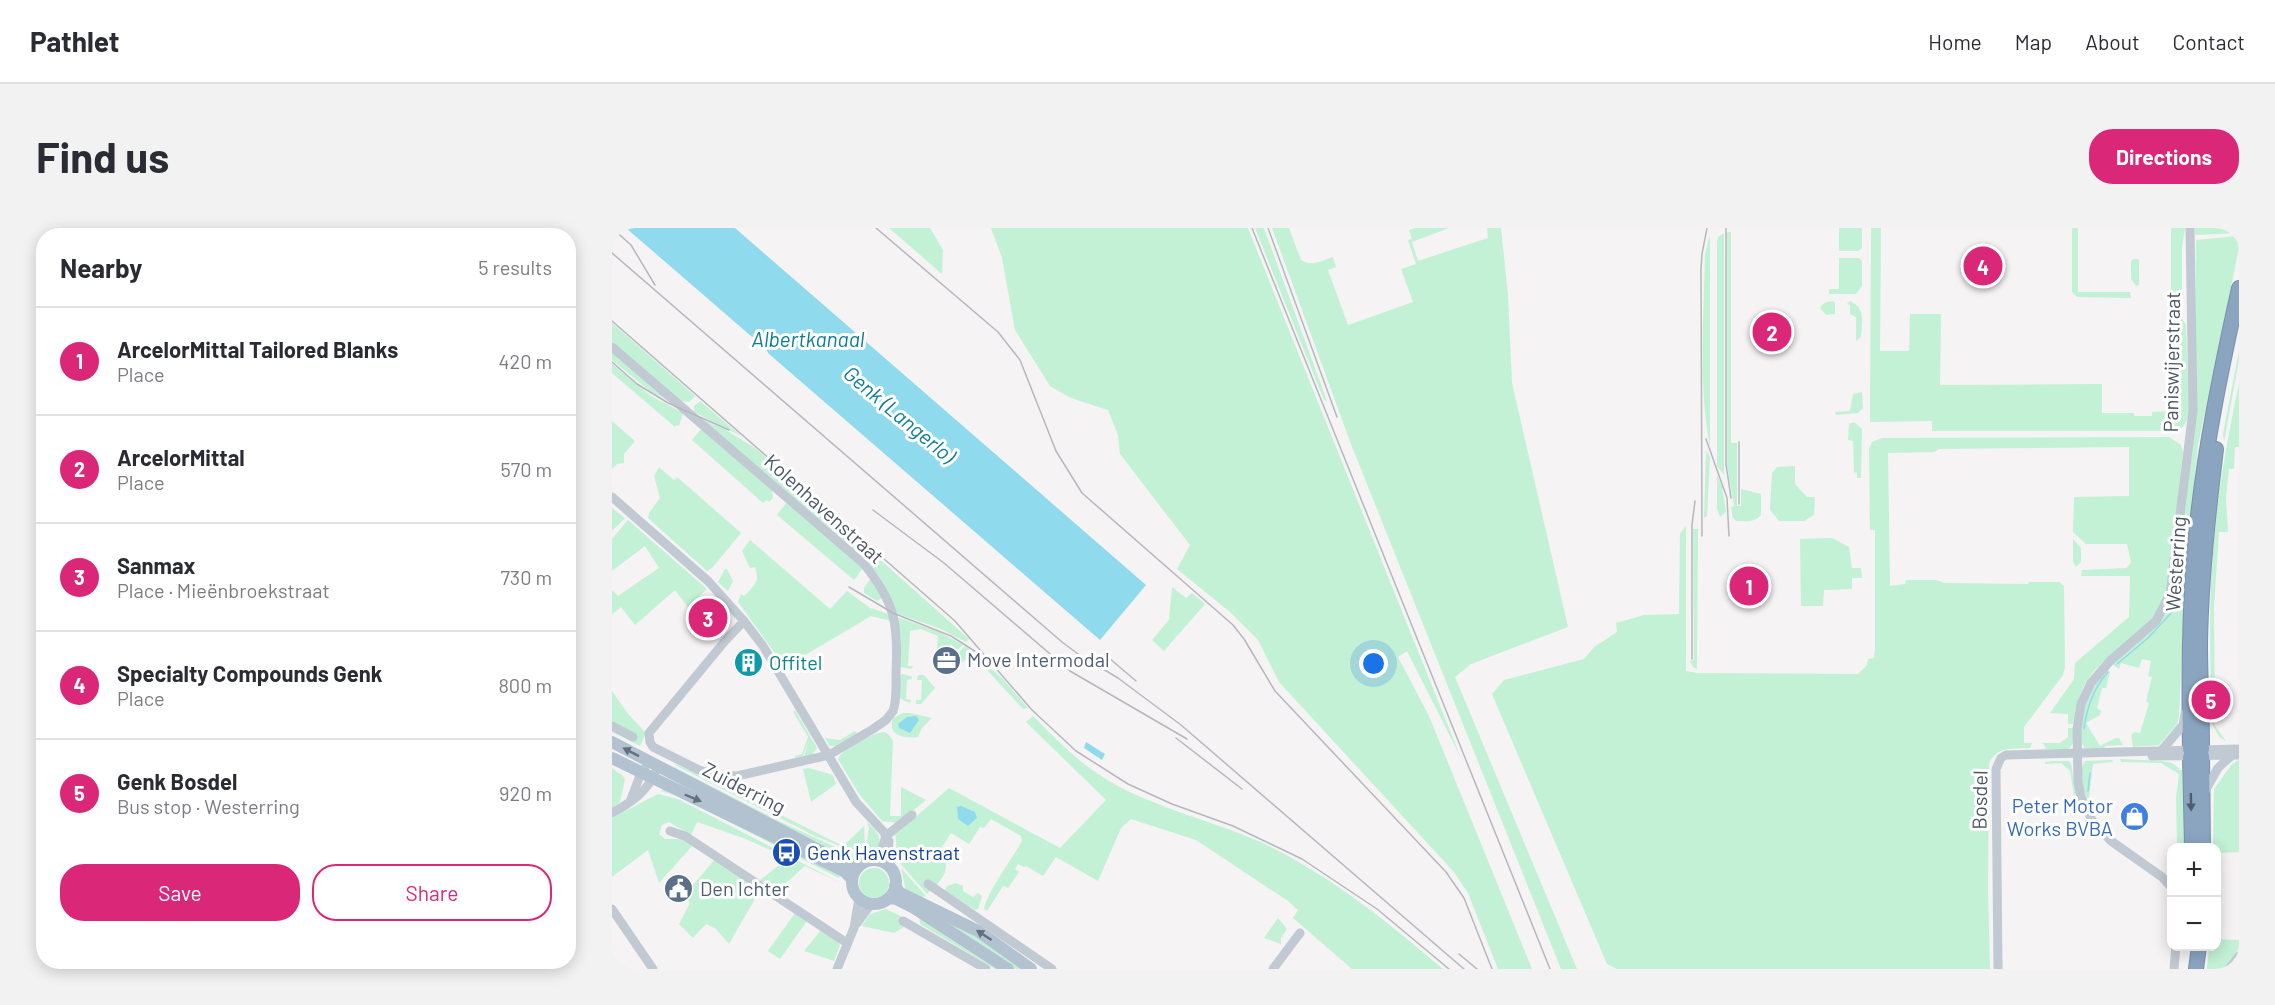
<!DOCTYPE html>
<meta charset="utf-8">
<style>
body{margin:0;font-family:Barlow,sans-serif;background:#f2f2f3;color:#2b2b33}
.controls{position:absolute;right:18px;bottom:18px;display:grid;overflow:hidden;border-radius:12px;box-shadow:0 3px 15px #0003}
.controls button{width:54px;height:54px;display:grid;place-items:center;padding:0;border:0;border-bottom:2px solid #e1e1e2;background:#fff;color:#2b2b33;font:30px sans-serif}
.you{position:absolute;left:762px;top:436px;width:21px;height:21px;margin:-15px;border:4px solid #fff;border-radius:50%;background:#1a73e8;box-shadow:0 0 0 9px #1a73e833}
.badge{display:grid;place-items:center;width:39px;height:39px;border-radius:50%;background:#db2777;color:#fff;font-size:20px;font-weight:700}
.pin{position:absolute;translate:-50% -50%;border:3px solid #fff;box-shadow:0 2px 6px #0006}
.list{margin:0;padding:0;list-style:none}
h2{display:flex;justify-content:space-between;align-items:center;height:78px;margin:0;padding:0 24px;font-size:26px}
h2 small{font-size:20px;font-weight:400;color:#7c7c81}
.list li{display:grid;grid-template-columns:39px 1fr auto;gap:18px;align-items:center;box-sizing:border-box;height:108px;padding:0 24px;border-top:2px solid #e1e1e2}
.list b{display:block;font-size:22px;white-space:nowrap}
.list p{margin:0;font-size:20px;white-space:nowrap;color:#7c7c81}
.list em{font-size:20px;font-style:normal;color:#7c7c81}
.actions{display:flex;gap:12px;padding:18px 24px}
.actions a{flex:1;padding:14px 0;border:2px solid #db2777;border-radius:24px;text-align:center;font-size:21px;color:#db2777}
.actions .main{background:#db2777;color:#fff}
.map{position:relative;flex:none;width:1627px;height:741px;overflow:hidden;border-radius:24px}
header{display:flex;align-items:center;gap:36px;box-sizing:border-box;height:84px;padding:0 30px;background:#fff;border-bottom:2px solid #e1e1e2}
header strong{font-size:28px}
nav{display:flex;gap:33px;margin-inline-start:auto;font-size:21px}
.intro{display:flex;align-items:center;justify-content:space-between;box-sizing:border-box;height:144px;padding:0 36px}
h1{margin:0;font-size:42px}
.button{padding:15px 27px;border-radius:24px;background:#db2777;color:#fff;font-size:21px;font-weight:700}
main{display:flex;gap:36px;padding:0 36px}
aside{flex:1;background:#fff;border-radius:24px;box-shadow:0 3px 15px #0003}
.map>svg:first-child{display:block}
.green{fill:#c3f1d5}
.water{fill:#90daee}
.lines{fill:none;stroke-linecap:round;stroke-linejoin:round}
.stream{stroke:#90daee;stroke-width:1.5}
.highway-casing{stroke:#7690ad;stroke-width:16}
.minor{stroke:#c1cad2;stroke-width:9}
.major{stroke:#b3c2d1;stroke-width:12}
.highway{stroke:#8ba5c1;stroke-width:14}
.rail{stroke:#b5b8bd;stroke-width:1.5}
.oneway{fill:#64717d}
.oneway2{fill:#505e6b}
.labels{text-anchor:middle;stroke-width:6;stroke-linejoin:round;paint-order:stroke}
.street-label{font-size:20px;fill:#4a5661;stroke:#fff}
.service-label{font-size:20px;fill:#4e5e75;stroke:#fff;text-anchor:start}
.culture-label{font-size:20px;fill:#0d838f;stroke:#fff;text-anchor:start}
.shop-label{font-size:20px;fill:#366cbe;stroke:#fff;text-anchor:end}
.transit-label{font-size:20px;fill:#164399;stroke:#fff;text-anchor:start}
.water-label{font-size:21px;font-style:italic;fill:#0c7c9b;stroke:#fff}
</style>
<header>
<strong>Pathlet</strong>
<nav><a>Home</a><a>Map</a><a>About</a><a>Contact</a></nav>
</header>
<div class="intro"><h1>Find us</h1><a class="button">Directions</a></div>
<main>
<aside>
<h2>Nearby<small>5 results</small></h2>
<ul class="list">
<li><span class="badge">1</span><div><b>ArcelorMittal Tailored Blanks</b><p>Place</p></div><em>420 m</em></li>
<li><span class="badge">2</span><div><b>ArcelorMittal</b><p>Place</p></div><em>570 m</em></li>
<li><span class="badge">3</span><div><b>Sanmax</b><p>Place · Mieënbroekstraat</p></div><em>730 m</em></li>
<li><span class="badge">4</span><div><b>Specialty Compounds Genk</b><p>Place</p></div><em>800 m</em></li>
<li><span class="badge">5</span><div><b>Genk Bosdel</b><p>Bus stop · Westerring</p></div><em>920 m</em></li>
</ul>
<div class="actions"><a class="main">Save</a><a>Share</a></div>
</aside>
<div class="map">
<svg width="1627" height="741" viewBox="0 0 1627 741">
<rect width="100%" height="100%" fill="#f5f3f3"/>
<g class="green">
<path d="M 277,0 L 318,0 L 331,22 L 330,46 Z"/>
<path d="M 379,0 L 636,0 L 849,530 L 795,423 L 786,429 L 817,488 L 920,741 L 886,741 L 856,665 L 841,643 L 667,454 L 646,412 L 618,384 L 565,341 L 578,317 L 508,226 L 506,207 L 496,182 L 459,170 L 438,158 L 403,102 L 390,30 Z"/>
<path d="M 643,0 L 652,0 L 715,173 L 712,172 Z"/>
<path d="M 660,0 L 677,0 L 689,32 C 700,39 709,33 721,29 L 724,39 L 716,42 L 736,97 L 801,74 L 789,41 L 804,36 L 796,12 L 800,11 L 797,2 L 803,0 L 837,0 L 800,14 L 806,33 L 876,10 L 875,0 L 889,0 L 896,68 L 900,155 L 956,399 L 859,436 L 843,449 L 965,741 L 949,741 L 739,216 Z"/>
<path d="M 1227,0 L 1250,0 L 1250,20 L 1246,23 L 1227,23 Z"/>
<path d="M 1259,0 L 1269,0 L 1268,123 L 1297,123 L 1298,86 L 1329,86 L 1328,157 L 1490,156 L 1490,185 L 1522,185 L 1522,188 L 1540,188 L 1540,184 L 1558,183 L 1558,87 L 1568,87 L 1574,97 L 1577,187 C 1574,195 1571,202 1562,203 L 1320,203 L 1320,193 L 1258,194 Z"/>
<path d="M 1460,0 L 1466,0 L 1466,64 L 1518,64 L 1519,70 L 1465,69 L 1460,64 Z"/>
<path d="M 1559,0 L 1573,0 L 1570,20 L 1570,60 L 1565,68 L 1559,67 Z"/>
<path d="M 1583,0 L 1627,0 L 1627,5 L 1583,7 Z"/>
<path d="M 1115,4 L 1119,4 L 1119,215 L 1125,215 L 1125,278 L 1129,278 L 1129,261 L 1149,266 L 1149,287 C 1142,295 1134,293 1124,293 L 1121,290 L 1119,279 L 1122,278 L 1115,238 Z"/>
<path d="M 1112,5 L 1112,247 L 1105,238 L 1105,14 L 1106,9 Z"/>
<path d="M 1098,7 L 1098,218 C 1086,160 1092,86 1093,26 Z"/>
<path d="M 1626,8 L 1627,20 L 1586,217 L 1573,351 L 1567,488 L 1565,496 L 1547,517 L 1521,519 L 1519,507 L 1523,504 L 1528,505 L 1537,475 L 1534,473 L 1540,449 L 1536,448 L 1539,433 L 1530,431 L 1527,440 L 1509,435 L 1507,441 L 1500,436 L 1560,370 L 1564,360 L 1583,185 L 1584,12 Z"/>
<path d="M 1227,30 L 1247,30 L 1250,33 L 1250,58 L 1244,66 L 1217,66 L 1217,61 L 1227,61 Z"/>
<path d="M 1521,31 L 1527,31 L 1527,57 L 1524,58 L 1519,51 L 1519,33 Z"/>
<path d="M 1221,73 L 1223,75 L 1223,86 L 1214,87 L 1208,80 C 1211,74 1215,74 1221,73 Z"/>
<path d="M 1238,73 C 1254,80 1250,95 1249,109 L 1244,113 L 1244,89 L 1238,86 L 1238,77 L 1235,76 Z"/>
<path d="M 0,95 L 83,168 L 77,174 L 69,173 L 0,114 Z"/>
<path d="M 0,123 L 60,175 L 38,163 L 0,132 Z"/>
<path d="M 1627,123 L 1627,132 L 1612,214 L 1611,206 Z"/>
<path d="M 0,136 L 39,168 L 71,185 L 67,198 L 65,197 L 63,199 L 0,145 Z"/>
<path d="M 1627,155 L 1627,219 L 1623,219 L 1622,241 L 1617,241 L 1614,270 L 1616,304 L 1607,304 L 1602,379 L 1603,498 L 1614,513 L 1607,509 L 1600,495 C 1598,431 1596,367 1603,304 C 1607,254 1617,204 1627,155 Z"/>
<path d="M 1250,164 L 1251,180 L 1246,185 L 1224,187 L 1223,184 L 1238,183 L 1241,166 Z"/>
<path d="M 88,173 L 129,208 L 82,184 L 82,178 Z"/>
<path d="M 88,191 L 112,201 L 143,220 L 357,411 L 354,414 L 329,401 L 284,385 L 267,348 L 254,334 Z"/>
<path d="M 0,193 L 23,213 L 12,226 L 12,235 L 5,236 L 0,241 Z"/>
<path d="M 1242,194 L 1250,201 L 1249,250 L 1245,250 L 1245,245 L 1242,244 L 1241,213 L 1236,212 L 1237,196 Z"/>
<path d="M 90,200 L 160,261 L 161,270 L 157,274 L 155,272 L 151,275 L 80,212 Z"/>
<path d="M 1557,209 L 1569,217 L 1571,224 L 1556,359 C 1552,371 1548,382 1540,392 C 1520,416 1488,429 1473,456 C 1466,469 1463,482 1461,496 L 1456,496 L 1456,486 L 1438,485 L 1462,451 L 1463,435 L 1517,389 L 1518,348 L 1469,348 L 1470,342 L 1515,340 L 1519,334 L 1515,316 L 1474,316 L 1461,304 L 1462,269 L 1517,268 L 1517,219 L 1327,221 L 1322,224 L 1276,225 L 1278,358 L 1293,356 L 1294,352 L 1324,352 L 1333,355 L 1416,356 L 1417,354 L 1447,354 L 1452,358 L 1453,439 L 1451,447 L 1412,499 L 1412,515 L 1420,515 L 1418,520 C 1401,521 1384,518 1377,536 L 1376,663 L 1378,741 L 1005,741 L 995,736 L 880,466 L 892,452 L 972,431 L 982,419 L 1005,404 L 1004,395 L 1032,387 L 1067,386 L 1068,306 L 1074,298 L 1074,443 L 1085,445 L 1246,446 L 1255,437 L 1256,431 L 1262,430 L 1263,421 L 1263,302 L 1258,302 L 1257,221 L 1260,214 L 1270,210 Z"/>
<path d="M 1094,222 L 1098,229 L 1095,288 L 1092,290 Z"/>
<path d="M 1183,238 L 1183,256 L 1195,269 L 1203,269 L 1202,287 L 1192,293 L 1167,293 L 1158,282 L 1160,245 L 1165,239 Z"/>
<path d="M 47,239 L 62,252 L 65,249 L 129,305 L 100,340 L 95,343 L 36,290 L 37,285 L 48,270 L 42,248 Z"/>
<path d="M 1105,246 L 1110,259 L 1114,284 L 1108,289 L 1105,281 Z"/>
<path d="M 175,274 L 251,340 L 242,352 L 165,287 Z"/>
<path d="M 0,280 L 13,290 L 0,303 Z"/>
<path d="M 16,292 L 95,361 L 76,379 L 63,362 L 23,397 L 9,379 L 0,386 L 0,362 L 6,368 L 47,340 L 33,318 L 0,343 L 0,311 Z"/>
<path d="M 1081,301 L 1086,301 L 1085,441 L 1081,439 L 1078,433 L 1082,432 Z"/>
<path d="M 1220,310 L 1237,319 L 1240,340 L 1249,340 L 1250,350 L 1240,350 L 1240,361 L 1212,362 L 1211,378 L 1189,378 L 1188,311 Z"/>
<path d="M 1461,311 L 1469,320 L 1469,334 L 1464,339 L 1461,334 Z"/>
<path d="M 138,312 L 218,381 L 235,363 L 258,380 L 274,385 L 279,389 L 279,393 L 259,388 L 173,439 L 126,374 L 129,366 L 132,368 C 143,357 148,354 143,339 L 138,340 L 130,323 Z"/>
<path d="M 113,341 L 115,341 L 121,353 L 116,363 L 106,354 Z"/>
<path d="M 259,350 L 271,369 L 265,373 L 252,365 L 252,360 Z"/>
<path d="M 560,359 L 574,370 L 580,365 L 593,376 L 552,423 L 540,412 L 557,392 Z"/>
<path d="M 285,389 L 327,404 L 351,417 L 345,422 L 339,416 L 333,423 L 325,421 L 326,408 L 309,401 L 298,403 L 296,438 L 301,438 L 299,441 L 288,439 L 289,412 Z"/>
<path d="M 353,418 L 390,450 L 416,480 L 411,481 L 360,426 L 346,438 L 340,431 Z"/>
<path d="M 1494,441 L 1498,444 L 1494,460 L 1490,460 L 1485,480 L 1489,483 L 1488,487 L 1474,495 L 1488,518 L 1504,510 L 1507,510 L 1511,517 L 1493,518 L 1492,521 L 1473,520 C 1456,500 1482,458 1494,441 Z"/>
<path d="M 291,446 L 300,449 L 300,451 L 295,452 L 294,471 L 299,472 L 298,475 L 287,470 L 288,447 Z"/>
<path d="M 306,447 L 312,447 L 323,460 L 309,476 L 304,476 L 304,472 L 309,472 L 310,452 L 305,452 Z"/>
<path d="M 0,463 L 16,486 L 34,505 L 28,518 L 0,504 Z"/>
<path d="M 183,482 L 205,520 L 199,528 L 192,529 L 197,512 L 191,528 L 183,530 L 183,528 L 190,526 L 196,509 L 181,484 Z"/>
<path d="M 291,485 L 298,485 L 320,490 L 310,500 L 306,509 C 292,511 275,508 281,490 Z"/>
<path d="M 421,488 C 442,509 464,532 489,548 C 540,581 603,592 657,618 C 721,650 777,695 831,741 L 740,741 L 681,690 L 686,682 L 676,673 L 584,612 L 519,591 L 509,600 L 486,653 L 444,629 L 431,648 L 414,638 L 412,639 L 406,636 L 403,641 L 407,644 L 396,660 L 391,658 L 375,683 L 372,681 C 376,662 399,633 410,613 L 409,608 L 379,591 L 372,600 L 368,599 L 357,616 L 339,605 L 324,628 L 334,635 C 335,650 323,658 315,666 L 287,634 C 282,626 286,617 283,607 L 337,560 L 448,620 L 494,572 L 414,494 Z"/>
<path d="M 1456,500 L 1461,500 L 1461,515 L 1457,521 L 1434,521 L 1431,515 L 1448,515 L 1456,509 Z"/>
<path d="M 243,503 L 245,506 L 227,518 L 218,518 L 213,510 L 228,512 Z"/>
<path d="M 273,504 L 278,508 L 281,513 L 278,588 L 289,588 L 289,559 L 314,572 L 286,595 L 270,593 L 247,566 L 226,531 C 231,520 261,504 273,504 Z"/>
<path d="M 1508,531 L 1551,533 L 1560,535 L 1568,541 L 1564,542 L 1570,542 L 1572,619 L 1565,619 L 1564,569 L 1567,546 L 1549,535 L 1509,534 Z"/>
<path d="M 1500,532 L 1501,534 L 1481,536 L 1477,570 L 1480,578 C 1471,567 1464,545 1473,533 Z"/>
<path d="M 1627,532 L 1627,624 L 1607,625 L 1605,711 L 1627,712 L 1627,720 L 1613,741 L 1595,741 L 1597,719 L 1604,718 L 1604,620 L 1601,619 L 1602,561 L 1620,536 Z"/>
<path d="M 1440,533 L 1456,533 L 1459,535 L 1464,566 L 1462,568 L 1458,543 L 1449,535 L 1433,536 L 1433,534 Z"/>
<path d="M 64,536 C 83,546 100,552 121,552 L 123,557 L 121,563 L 231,618 L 252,598 L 253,620 L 250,627 L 203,608 L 63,537 Z"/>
<path d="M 62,539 L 169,594 L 245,629 C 235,633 231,633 225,624 L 60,543 Z"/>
<path d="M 0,540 L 11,548 L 13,551 L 8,574 L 0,580 Z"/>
<path d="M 197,540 L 221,547 L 224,556 L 199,574 L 191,541 Z"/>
<path d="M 52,559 L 230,644 L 227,650 L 66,568 L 49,563 Z"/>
<path d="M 46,566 L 66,571 L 229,655 L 193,638 L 165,663 L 148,652 L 176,630 L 134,611 L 85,594 L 79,607 L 57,594 L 50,597 L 47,606 L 53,611 L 71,611 L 81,617 L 47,655 L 36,622 L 0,649 L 0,590 Z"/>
<path d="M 255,594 C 265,603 270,608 267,622 L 264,621 L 253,626 L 257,600 Z"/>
<path d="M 103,631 L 148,662 L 117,716 L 104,701 L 94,696 L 81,710 L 67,696 L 78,675 L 72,668 Z"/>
<circle cx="262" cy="655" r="15"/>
<path d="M 289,640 L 314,668 L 307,670 L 294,663 Z"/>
<path d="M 344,655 L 351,658 L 351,663 L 361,669 L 366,665 L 370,668 L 366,681 L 363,682 L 333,663 L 335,658 Z"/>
<path d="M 291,668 L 328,685 L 412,741 L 403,741 Z"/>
<path d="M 274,681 L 292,690 L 292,699 L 282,705 L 250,698 L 258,686 Z"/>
<path d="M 183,685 L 195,693 L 168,731 L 156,723 Z"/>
<path d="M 307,686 L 389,741 L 383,741 L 308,696 Z"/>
<path d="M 666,690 L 675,701 L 669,710 L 669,716 L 652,710 Z"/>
<path d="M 209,702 L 225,713 L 228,717 L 222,733 L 192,723 Z"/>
</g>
<g class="water">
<path d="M 14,0 L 123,0 L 534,357 L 488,412 L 157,126 L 153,120 Z"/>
<path d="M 304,488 L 307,492 L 298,505 L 287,500 L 286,496 L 295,489 Z"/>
<path d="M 474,514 L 493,526 L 490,532 L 472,520 Z"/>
<path d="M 349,578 L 363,584 L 365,590 L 356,598 L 346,591 L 345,579 Z"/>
</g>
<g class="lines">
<g class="stream">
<path d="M 1505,436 L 1536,410 L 1561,383"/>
<path d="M 1472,501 C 1475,479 1481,461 1496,444"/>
<path d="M 1476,563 L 1478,545"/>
</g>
<defs>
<g id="highway">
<path d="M 1578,521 C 1577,450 1577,378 1584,307 C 1592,223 1609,142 1627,60"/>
<path d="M 1590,521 C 1590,486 1588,450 1588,415 C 1589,350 1596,285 1604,221"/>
<path d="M 1590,528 L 1591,620"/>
<path d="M 1578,529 L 1580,620"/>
<path d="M 1584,741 L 1587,718"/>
</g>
</defs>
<use href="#highway" class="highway-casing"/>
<g class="minor">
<path d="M 0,119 L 251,335 C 284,375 286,396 284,446 C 284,458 285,472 281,483 L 274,492 L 261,501 L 217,527 L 125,548 L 106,547 L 87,542 L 41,519 L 38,514 L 37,505 L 113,413 L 132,393"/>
<path d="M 0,269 L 96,353 L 132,393 L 151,418 L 244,574 L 271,603 L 277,613 L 275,637"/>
<path d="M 0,498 L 21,509"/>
<path d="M 1550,522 L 1571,497 L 1573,486"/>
<path d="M 1540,528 L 1627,527"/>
<path d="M 1592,565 L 1606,540 L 1619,528"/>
<path d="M 19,571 L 29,545 L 33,540"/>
<path d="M 0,585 C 18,575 34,565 43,545"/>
<path d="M 58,603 L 73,608 L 235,715"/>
<path d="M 274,608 L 300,587"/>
<path d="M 263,632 L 269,624 L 274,608"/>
<path d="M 316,656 L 440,741"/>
<path d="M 1560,660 L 1550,649 L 1499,613 L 1480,592 L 1469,569 L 1466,554 L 1465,501 L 1469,476 L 1479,455 L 1498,433 L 1544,393 L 1558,366 L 1581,183 L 1578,0"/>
<path d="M 0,681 L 41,741"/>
<path d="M 291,693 L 374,741"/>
<path d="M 245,695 L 259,676"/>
<path d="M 225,741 L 242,700 L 247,671"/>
<path d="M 661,741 L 688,705"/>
<path d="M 1386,741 L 1384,541 L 1389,530 L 1394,527 L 1627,521"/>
<path d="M 1562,741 L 1564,718"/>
<path d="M 1617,741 L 1627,728"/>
</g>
<g class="major">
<path d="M 0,514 L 228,633 L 246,639"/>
<path d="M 0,530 L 232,643 L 240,651"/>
<circle cx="262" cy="654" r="22"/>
<path d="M 283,658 L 288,665 L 366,703 L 419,741"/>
<path d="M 277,670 L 284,671 L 302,680 L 396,741"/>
</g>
<use href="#highway" class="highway"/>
<g class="rail">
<path d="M 0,0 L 19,17 L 43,57"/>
<path d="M 264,0 L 386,104 L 408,132 L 444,223 L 470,265 L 621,397 L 632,411 L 663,463 L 834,644 L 852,670 L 880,741"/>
<path d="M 640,0 L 938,741"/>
<path d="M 656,0 L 725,189"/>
<path d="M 1114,0 L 1114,236 L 1119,270"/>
<path d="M 0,25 L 450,414 L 466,426 L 506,450 L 569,497 L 852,741"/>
<path d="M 0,93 L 343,393 L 420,482 L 464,523 L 516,556 L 560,576 L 621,598 L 690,631 L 765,681 L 837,741"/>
<path d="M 0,134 L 25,156 L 56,175 L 117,202"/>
<path d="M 1094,211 L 1115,270 L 1117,308"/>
<path d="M 1127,214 L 1127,276"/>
<path d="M 261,282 L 332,335 L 458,443 L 575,511"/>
<path d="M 1090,308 L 1089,41 L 1090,26 L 1095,0"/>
<path d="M 237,359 L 281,385 L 339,408 L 364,424"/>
<path d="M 497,430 L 524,453"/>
<path d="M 1080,431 L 1080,297 L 1083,273"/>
<path d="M 564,510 L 630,561"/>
<path d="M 847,726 L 865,741"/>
</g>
</g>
<defs><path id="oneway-solid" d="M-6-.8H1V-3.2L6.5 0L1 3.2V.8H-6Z" transform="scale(1.5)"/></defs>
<g class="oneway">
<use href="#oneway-solid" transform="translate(19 524) rotate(-153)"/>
<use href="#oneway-solid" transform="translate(81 570) rotate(23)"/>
<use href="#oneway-solid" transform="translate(372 707) rotate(-147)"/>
</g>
<use class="oneway2" href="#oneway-solid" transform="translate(1579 574) rotate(89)"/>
<defs>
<symbol id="office-disc" viewBox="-11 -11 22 22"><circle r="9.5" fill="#5c6f8a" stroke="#fff"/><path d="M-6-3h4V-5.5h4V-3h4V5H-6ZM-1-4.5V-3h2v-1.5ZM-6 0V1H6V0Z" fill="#fff"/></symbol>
<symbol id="building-disc" viewBox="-11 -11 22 22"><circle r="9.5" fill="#0f9aa8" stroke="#fff"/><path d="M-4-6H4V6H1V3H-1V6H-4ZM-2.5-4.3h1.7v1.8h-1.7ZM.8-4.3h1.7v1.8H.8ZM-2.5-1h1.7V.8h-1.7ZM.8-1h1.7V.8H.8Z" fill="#fff"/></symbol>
<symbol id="shop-disc" viewBox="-11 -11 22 22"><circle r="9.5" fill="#3f7fe0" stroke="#fff"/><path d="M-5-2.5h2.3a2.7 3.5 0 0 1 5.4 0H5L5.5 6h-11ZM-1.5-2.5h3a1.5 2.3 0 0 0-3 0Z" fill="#fff"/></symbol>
<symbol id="bus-disc" viewBox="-11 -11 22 22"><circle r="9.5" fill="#1a4fb4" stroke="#fff"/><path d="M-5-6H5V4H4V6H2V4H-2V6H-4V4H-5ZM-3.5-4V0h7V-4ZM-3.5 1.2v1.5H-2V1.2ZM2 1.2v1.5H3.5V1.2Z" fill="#fff"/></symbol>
<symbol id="civic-disc" viewBox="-11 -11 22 22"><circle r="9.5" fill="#5c6f8a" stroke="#fff"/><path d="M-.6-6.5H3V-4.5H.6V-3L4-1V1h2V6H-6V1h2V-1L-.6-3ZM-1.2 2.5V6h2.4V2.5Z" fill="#fff"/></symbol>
</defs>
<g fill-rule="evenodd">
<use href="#office-disc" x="318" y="416" width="33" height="33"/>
<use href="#building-disc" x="120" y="418" width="33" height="33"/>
<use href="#shop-disc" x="1506" y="572" width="33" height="33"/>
<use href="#bus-disc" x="158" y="608" width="33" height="33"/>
<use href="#civic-disc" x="50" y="644" width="33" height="33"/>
</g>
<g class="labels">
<g class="street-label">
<text transform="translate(1560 134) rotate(-89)" y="7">Paniswijerstraat</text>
<text transform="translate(212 281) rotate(42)" y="7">Kolenhavenstraat</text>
<text transform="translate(1564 336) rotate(-86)" y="7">Westerring</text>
<text transform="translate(132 560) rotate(27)" y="7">Zuiderring</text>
<text transform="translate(1368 572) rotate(-89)" y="7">Bosdel</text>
</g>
<g class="service-label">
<text x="355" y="439">Move Intermodal</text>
<text x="88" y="668">Den Ichter</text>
</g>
<g class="culture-label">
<text x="157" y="442">Offitel</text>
</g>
<g class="shop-label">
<text x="1501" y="585">Peter Motor<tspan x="1501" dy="23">Works BVBA</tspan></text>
</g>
<g class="transit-label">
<text x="195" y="632">Genk Havenstraat</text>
</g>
<g class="water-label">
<text x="196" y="119">Albertkanaal</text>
<text transform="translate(287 187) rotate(40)" y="7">Genk (Langerlo)</text>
</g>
</g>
</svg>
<div class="controls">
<button>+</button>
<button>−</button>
</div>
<div class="you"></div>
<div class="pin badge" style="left:1137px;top:358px">1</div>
<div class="pin badge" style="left:1160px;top:104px">2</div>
<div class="pin badge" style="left:96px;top:390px">3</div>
<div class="pin badge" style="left:1371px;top:38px">4</div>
<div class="pin badge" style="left:1599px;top:472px">5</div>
</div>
</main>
